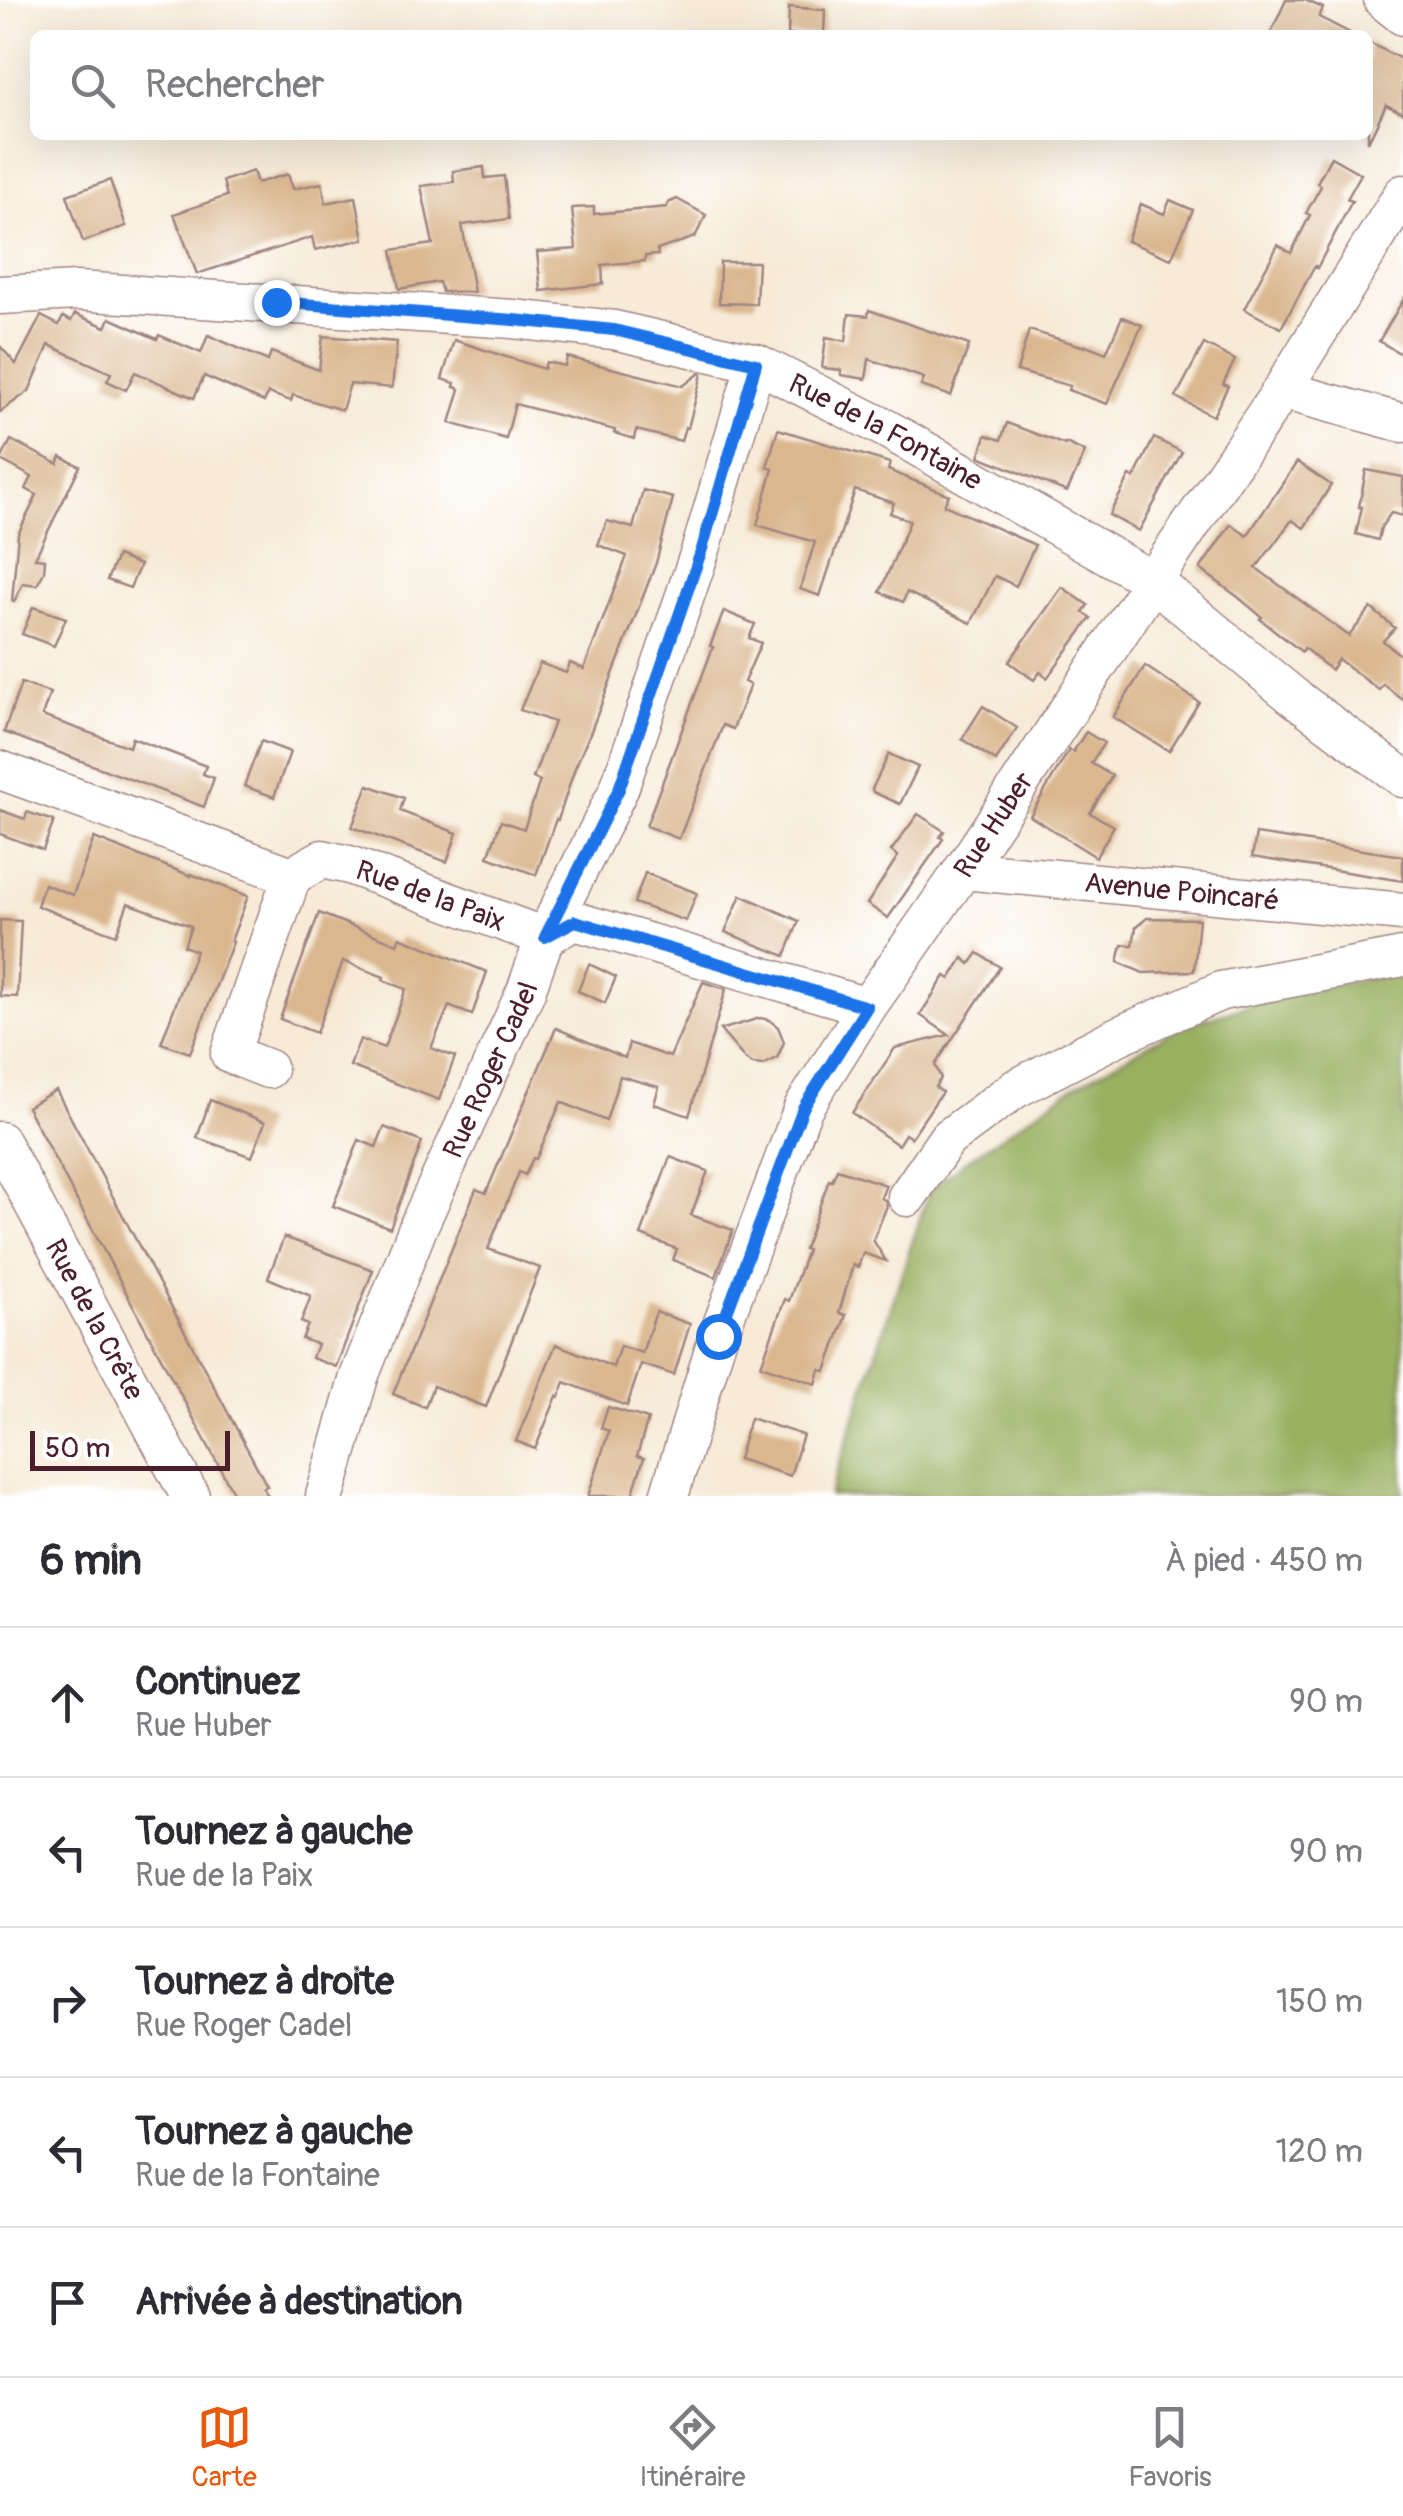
<!DOCTYPE html>
<html lang="fr">
<meta charset="utf-8">
<style>
body{margin:0;font-family:Pangolin,sans-serif;background:#f2f2f3;color:#2b2b33}
.scale{position:absolute;left:30px;bottom:25px;width:200px;box-sizing:border-box;padding-left:10px;border:5px solid #4a1f2b;border-top:0;font-size:28px;line-height:35px;white-space:nowrap;color:#4a1f2b;-webkit-text-stroke:8px #fff;paint-order:stroke}
.stop{position:absolute;width:30px;height:30px;margin:-22px;border:8px solid #1a73e8;border-radius:50%;background:#fff}
.stop.end{background:#1a73e8;border-color:#fff;box-shadow:0 2px 10px #0008}
.list{margin:0;padding:0;list-style:none}
h2{display:flex;justify-content:space-between;align-items:center;height:130px;margin:0;padding:0 40px;font-size:42px}
h2 small{font-size:32px;font-weight:400;color:#7c7c81}
.list li{display:grid;grid-template-columns:65px 1fr auto;gap:30px;align-items:center;box-sizing:border-box;height:150px;padding:0 40px;border-top:2px solid #e1e1e2}
.list b{display:block;font-size:38px;white-space:nowrap}
.list p{margin:0;font-size:32px;white-space:nowrap;color:#7c7c81}
.list em{font-size:32px;font-style:normal;color:#7c7c81}
.icon{flex:none;width:55px;height:55px;fill:none;stroke:currentColor;stroke-width:2;stroke-linecap:round;stroke-linejoin:round}
.map{position:relative;flex:none;width:1403px;height:1496px;overflow:hidden}
.search{position:absolute;background:#fff;box-shadow:0 10px 40px #0002;left:30px;right:30px;top:30px;height:110px;display:flex;align-items:center;gap:25px;box-sizing:border-box;padding:0 35px;border-radius:15px;color:#7c7c81;font-size:38px}
.sheet{height:880px;background:#fff}
nav{display:flex;justify-content:space-around;align-items:center;box-sizing:border-box;height:140px;border-top:2px solid #e1e1e2;background:#fff;font-size:28px;color:#7c7c81}
nav a{display:grid;justify-items:center;gap:5px}
nav .on{color:#ea580c}
.map>svg:first-child{display:block}
.forest{fill:#98b061;stroke:#716846;stroke-width:2.5}
.building{fill:#dab78f}
.lines{fill:none;stroke-linecap:round;stroke-linejoin:round}
.minor-casing{stroke:#a08582;stroke-width:41}
.minor{stroke:#fff;stroke-width:38}
.route{stroke:#1a73e8;stroke-width:12}
.labels{text-anchor:middle;stroke-width:9;stroke-linejoin:round;paint-order:stroke}
.street-label{font-size:28px;fill:#4a1f2b;stroke:#fff}
</style>
<div class="map">
<svg width="1403" height="1496" viewBox="0 0 1403 1496">
<rect width="100%" height="100%" fill="#fff"/>
<filter id="ink" filterUnits="userSpaceOnUse"><feTurbulence type="fractalNoise" baseFrequency=".01" numOctaves="2"/><feDisplacementMap in="SourceGraphic" scale="20" xChannelSelector="R" yChannelSelector="G"/><feConvolveMatrix kernelMatrix="1 2 1 2 8 2 1 2 1" color-interpolation-filters="sRGB"/></filter>
<filter id="wash" filterUnits="userSpaceOnUse"><feTurbulence type="fractalNoise" baseFrequency=".0048" numOctaves="4" result="noise"/><feDisplacementMap in="SourceGraphic" scale="40" xChannelSelector="R" yChannelSelector="G"/><feGaussianBlur stdDeviation="2.25" result="paint"/><feColorMatrix in="noise" values="0 0 0 0 0 0 0 0 0 0 0 0 0 0 0 0 0 1.4 0 .05"/><feComposite in="paint" operator="in"/></filter>
<g filter="url(#wash)">
<rect width="100%" height="100%" fill="#f7ebd8"/>
<path class="forest" d="M 1403,972 L 1403,1496 L 829,1496 L 929,1191 L 964,1162 L 1075,1086 L 1179,1027 L 1272,998 Z"/>
<g id="blocks">
<g class="building">
<path d="M 1286,0 L 1305,0 L 1323,8 L 1319,17 L 1354,35 L 1270,35 Z"/>
<path d="M 789,7 L 825,10 L 824,35 L 788,35 Z"/>
<path d="M 1368,42 L 1403,60 L 1403,113 L 1386,105 L 1368,142 Z"/>
<path d="M 1331,157 L 1361,174 L 1347,199 L 1352,201 L 1317,268 L 1315,266 L 1281,328 L 1244,309 L 1278,245 L 1291,253 L 1310,215 L 1306,213 L 1321,186 L 1317,183 Z"/>
<path d="M 484,167 L 485,178 L 504,176 L 509,219 L 462,225 L 474,292 L 442,292 L 439,282 L 399,289 L 392,250 L 433,244 L 421,186 L 454,182 L 453,171 Z"/>
<path d="M 253,171 L 257,183 L 288,174 L 293,189 L 322,183 L 326,203 L 356,197 L 364,239 L 315,250 L 312,237 L 197,274 L 174,214 L 227,196 L 223,181 Z"/>
<path d="M 110,180 L 126,226 L 83,242 L 67,195 Z"/>
<path d="M 677,199 L 706,215 L 695,237 L 657,250 L 658,255 L 645,256 L 645,261 L 602,265 L 603,284 L 541,291 L 537,252 L 576,249 L 572,208 L 594,207 L 594,214 L 667,207 L 668,203 Z"/>
<path d="M 1170,200 L 1193,210 L 1171,259 L 1127,241 L 1141,204 L 1164,214 Z"/>
<path d="M 720,262 L 758,262 L 756,304 L 719,303 Z"/>
<path d="M 1403,300 L 1403,355 L 1379,341 Z"/>
<path d="M 869,310 L 969,345 L 951,396 L 921,386 L 924,378 L 869,359 L 866,379 L 841,375 L 841,370 L 822,368 L 826,337 L 846,341 L 849,314 L 868,316 Z"/>
<path d="M 75,314 L 106,327 L 110,318 L 157,339 L 159,335 L 201,353 L 208,335 L 268,361 L 271,352 L 319,370 L 323,336 L 397,342 L 392,388 L 350,384 L 342,410 L 293,395 L 291,401 L 268,393 L 264,402 L 204,376 L 194,398 L 135,372 L 126,390 L 107,381 L 111,373 L 49,345 L 29,391 L 0,412 L 0,346 L 16,364 L 41,316 L 59,325 L 63,317 L 71,321 Z"/>
<path d="M 1122,317 L 1142,325 L 1107,404 L 1068,390 L 1070,386 L 1017,371 L 1029,330 L 1085,347 L 1086,345 L 1106,353 Z"/>
<path d="M 454,340 L 544,369 L 546,362 L 565,366 L 567,357 L 683,386 L 700,373 L 702,374 L 688,428 L 685,427 L 681,441 L 636,430 L 634,439 L 614,433 L 615,430 L 515,404 L 506,439 L 450,423 L 460,389 L 454,387 L 455,383 L 442,379 Z"/>
<path d="M 1204,344 L 1235,360 L 1223,384 L 1228,386 L 1213,416 L 1176,397 Z"/>
<path d="M 1007,423 L 1065,445 L 1066,443 L 1085,452 L 1067,492 L 979,456 L 986,435 L 1001,440 Z"/>
<path d="M 778,429 L 890,463 L 888,470 L 949,495 L 944,505 L 1035,545 L 1016,586 L 995,576 L 971,623 L 907,592 L 903,602 L 880,592 L 910,521 L 890,513 L 894,503 L 855,490 L 820,596 L 800,589 L 815,542 L 757,525 L 773,469 L 767,467 Z"/>
<path d="M 1154,438 L 1182,452 L 1139,531 L 1109,515 L 1130,476 L 1134,478 Z"/>
<path d="M 11,440 L 58,464 L 61,457 L 80,466 L 35,558 L 45,559 L 44,572 L 37,585 L 23,583 L 14,602 L 12,601 L 18,534 L 37,495 L 26,489 L 32,477 L 1,460 Z"/>
<path d="M 1297,462 L 1331,485 L 1304,528 L 1292,520 L 1256,568 L 1349,636 L 1371,608 L 1395,628 L 1383,641 L 1403,657 L 1403,700 L 1383,684 L 1379,690 L 1338,659 L 1331,670 L 1304,648 L 1302,652 L 1260,619 L 1262,617 L 1238,597 L 1200,569 L 1231,524 L 1247,536 Z"/>
<path d="M 1366,470 L 1403,477 L 1403,516 L 1391,513 L 1381,527 L 1378,540 L 1356,534 L 1362,507 L 1359,507 Z"/>
<path d="M 643,490 L 673,498 L 656,563 L 589,736 L 575,768 L 558,820 L 556,819 L 536,875 L 488,857 L 501,821 L 524,829 L 540,781 L 533,778 L 554,722 L 520,710 L 540,663 L 566,673 L 570,663 L 584,669 L 627,556 L 598,545 L 607,521 L 633,528 Z"/>
<path d="M 117,556 L 140,565 L 130,588 L 107,580 Z"/>
<path d="M 1062,587 L 1088,605 L 1083,612 L 1091,618 L 1047,678 L 1040,672 L 1034,680 L 1009,662 Z"/>
<path d="M 33,607 L 66,618 L 54,646 L 22,634 Z"/>
<path d="M 724,611 L 755,624 L 749,638 L 761,643 L 744,682 L 750,685 L 733,729 L 723,725 L 679,839 L 646,826 L 713,647 L 710,646 Z"/>
<path d="M 1145,666 L 1199,702 L 1169,751 L 1113,717 Z"/>
<path d="M 21,683 L 50,693 L 42,716 L 129,747 L 132,738 L 206,766 L 203,774 L 214,778 L 204,807 L 4,732 Z"/>
<path d="M 983,706 L 1017,728 L 996,761 L 962,739 Z"/>
<path d="M 1086,732 L 1104,743 L 1091,763 L 1112,776 L 1090,813 L 1114,826 L 1096,857 L 1030,816 L 1069,750 L 1073,752 Z"/>
<path d="M 261,741 L 290,752 L 274,797 L 244,786 Z"/>
<path d="M 889,754 L 918,767 L 900,804 L 873,792 L 872,789 Z"/>
<path d="M 368,785 L 404,798 L 400,811 L 457,833 L 447,862 L 352,827 Z"/>
<path d="M 0,810 L 25,819 L 27,812 L 54,821 L 43,850 L 0,834 Z"/>
<path d="M 918,814 L 944,831 L 940,837 L 943,839 L 888,918 L 867,904 L 898,856 L 891,851 Z"/>
<path d="M 1256,834 L 1403,856 L 1403,881 L 1252,857 Z"/>
<path d="M 94,838 L 191,876 L 191,874 L 248,896 L 231,941 L 233,942 L 190,1053 L 161,1043 L 196,951 L 184,946 L 191,926 L 128,903 L 116,935 L 37,906 L 44,884 L 73,895 Z"/>
<path d="M 645,873 L 697,893 L 686,921 L 634,903 Z"/>
<path d="M 741,895 L 799,921 L 785,956 L 725,932 Z"/>
<path d="M 319,913 L 397,944 L 400,937 L 487,972 L 472,1015 L 449,1006 L 431,1048 L 455,1057 L 439,1100 L 350,1066 L 360,1039 L 384,1048 L 406,989 L 383,980 L 384,977 L 343,961 L 316,1033 L 280,1019 Z"/>
<path d="M 1147,918 L 1199,919 L 1194,971 L 1143,973 L 1118,962 L 1122,945 L 1133,945 L 1136,927 Z"/>
<path d="M 0,920 L 21,921 L 17,997 L 0,996 Z"/>
<path d="M 978,953 L 1000,967 L 935,1065 L 941,1078 L 935,1087 L 942,1092 L 911,1138 L 905,1134 L 898,1145 L 852,1113 L 895,1048 L 949,1035 L 920,1015 L 945,976 L 950,979 L 963,958 L 970,964 Z"/>
<path d="M 589,964 L 616,977 L 605,1003 L 578,991 Z"/>
<path d="M 703,982 L 726,989 L 689,1116 L 654,1104 L 659,1087 L 620,1076 L 606,1121 L 561,1102 L 536,1159 L 533,1158 L 525,1175 L 519,1172 L 488,1249 L 540,1268 L 486,1407 L 433,1386 L 425,1407 L 393,1394 L 476,1189 L 486,1193 L 556,1028 L 625,1058 L 629,1043 L 670,1057 Z"/>
<path d="M 760,1018 L 769,1020 L 778,1027 L 784,1042 L 777,1058 L 763,1065 L 753,1064 L 745,1059 L 720,1030 Z"/>
<path d="M 56,1090 L 267,1486 L 263,1488 L 268,1496 L 235,1496 L 27,1107 Z"/>
<path d="M 210,1100 L 265,1122 L 252,1157 L 197,1138 Z"/>
<path d="M 384,1127 L 422,1142 L 390,1228 L 333,1206 L 359,1140 L 376,1147 Z"/>
<path d="M 670,1157 L 708,1171 L 691,1215 L 733,1230 L 716,1277 L 673,1260 L 677,1249 L 641,1235 Z"/>
<path d="M 837,1169 L 886,1185 L 881,1198 L 885,1200 L 887,1206 L 873,1240 L 886,1261 L 863,1253 L 858,1267 L 853,1265 L 839,1313 L 846,1315 L 826,1371 L 820,1370 L 816,1384 L 761,1365 L 785,1299 L 789,1301 L 807,1250 L 804,1249 L 829,1180 L 832,1181 Z"/>
<path d="M 284,1237 L 373,1270 L 336,1367 L 312,1358 L 317,1344 L 302,1339 L 308,1325 L 301,1322 L 311,1296 L 268,1278 Z"/>
<path d="M 656,1312 L 690,1324 L 674,1375 L 641,1364 L 627,1406 L 565,1382 L 559,1397 L 557,1396 L 535,1449 L 516,1441 L 556,1344 L 613,1367 L 620,1346 L 642,1353 Z"/>
<path d="M 608,1407 L 648,1419 L 637,1456 L 644,1458 L 632,1496 L 588,1496 L 609,1431 L 601,1428 Z"/>
<path d="M 750,1418 L 803,1435 L 790,1476 L 738,1459 Z"/>
</g>
</g>
</g>
<g filter="url(#ink)">
<use href="#blocks" fill-opacity="0" stroke="#a08582" stroke-width="2.5"/>
<g class="lines">
<defs>
<g id="minor">
<path d="M 1383,0 L 1403,16"/>
<path id="s1" d="M 0,295 L 77,291 L 513,319 L 614,330 L 756,363 L 885,428 L 1153,581 L 1294,697 L 1403,778"/>
<path d="M 1282,390 L 1403,423"/>
<path id="s2" d="M 0,770 L 292,876 L 322,859 L 349,865 L 545,937 L 575,921 L 867,1007"/>
<path id="s3" d="M 963,870 L 1403,912"/>
<path d="M 268,1069 L 230,1054 L 292,876"/>
<path id="s4" d="M 0,1141 L 190,1496"/>
<path d="M 907,1197 L 947,1139 L 1015,1089 L 1118,1036 L 1221,991 L 1403,957"/>
<path id="s5" d="M 325,1496 L 359,1377 L 419,1225 L 526,991 L 545,937 L 619,789 L 701,549 L 756,363"/>
<path id="s6" d="M 669,1496 L 718,1336 L 803,1108 L 867,1007 L 963,870 L 1153,581 L 1282,390 L 1403,194"/>
</g>
</defs>
<use href="#minor" class="minor-casing"/>
<use href="#minor" class="minor"/>
</g>
</g>
<g class="lines" filter="url(#ink)">
<path class="route" d="M 276,302 L 514,320 L 614,330 L 756,364 L 702,549 L 619,789 L 545,937 L 575,921 L 867,1007 L 803,1108 L 718,1336"/>
</g>
<g class="labels">
<g class="street-label">
<text dy="10" stroke="none"><textPath href="#s1" startOffset="908">Rue de la Fontaine</textPath></text>
<text dy="10" stroke="none"><textPath href="#s6" startOffset="752">Rue Huber</textPath></text>
<text dy="10" stroke="none"><textPath href="#s3" startOffset="220">Avenue Poincaré</textPath></text>
<text dy="10" stroke="none"><textPath href="#s2" startOffset="460">Rue de la Paix</textPath></text>
<text dy="10" stroke="none"><textPath href="#s5" startOffset="458">Rue Roger Cadel</textPath></text>
<text dy="10" stroke="none"><textPath href="#s4" startOffset="202">Rue de la Crête</textPath></text>
</g>
</g>
</svg>
<div class="scale">50 m</div>
<div class="stop" style="left:718px;top:1336px"></div>
<div class="stop end" style="left:276px;top:302px"></div>
<div class="search"><svg class="icon" aria-label="search" viewBox="0 0 24 24"><circle cx="10" cy="10" r="6"/><path d="M15 15l6 6"/></svg>Rechercher</div>
</div>
<section class="sheet">
<h2>6 min<small>À pied · 450 m</small></h2>
<ul class="list">
<li><svg class="icon" aria-label="ahead" viewBox="0 0 24 24"><path d="M12 20V5M6 11l6-6 6 6"/></svg><div><b>Continuez</b><p>Rue Huber</p></div><em>90 m</em></li>
<li><svg class="icon" aria-label="left" viewBox="0 0 24 24"><path d="M17 20v-9H6M10 6l-5 5 5 5"/></svg><div><b>Tournez à gauche</b><p>Rue de la Paix</p></div><em>90 m</em></li>
<li><svg class="icon" aria-label="right" viewBox="0 0 24 24"><path d="M7 20v-9h11M14 6l5 5-5 5"/></svg><div><b>Tournez à droite</b><p>Rue Roger Cadel</p></div><em>150 m</em></li>
<li><svg class="icon" aria-label="left" viewBox="0 0 24 24"><path d="M17 20v-9H6M10 6l-5 5 5 5"/></svg><div><b>Tournez à gauche</b><p>Rue de la Fontaine</p></div><em>120 m</em></li>
<li><svg class="icon" aria-label="arrive" viewBox="0 0 24 24"><path d="M6 21V4h12l-3 4 3 4H6"/></svg><div><b>Arrivée à destination</b></div></li>
</ul>
</section>
<nav>
<a class="on"><svg class="icon" aria-label="map" viewBox="0 0 24 24"><path d="M3 6l6-2 6 2 6-2v14l-6 2-6-2-6 2zM9 4v14M15 6v14"/></svg>Carte</a>
<a><svg class="icon" aria-label="directions" viewBox="0 0 24 24"><path d="M12 3l9 9-9 9-9-9zM9 14v-3h6M13 9l2 2-2 2"/></svg>Itinéraire</a>
<a><svg class="icon" aria-label="saved" viewBox="0 0 24 24"><path d="M7 4h10v16l-5-4-5 4z"/></svg>Favoris</a>
</nav>
